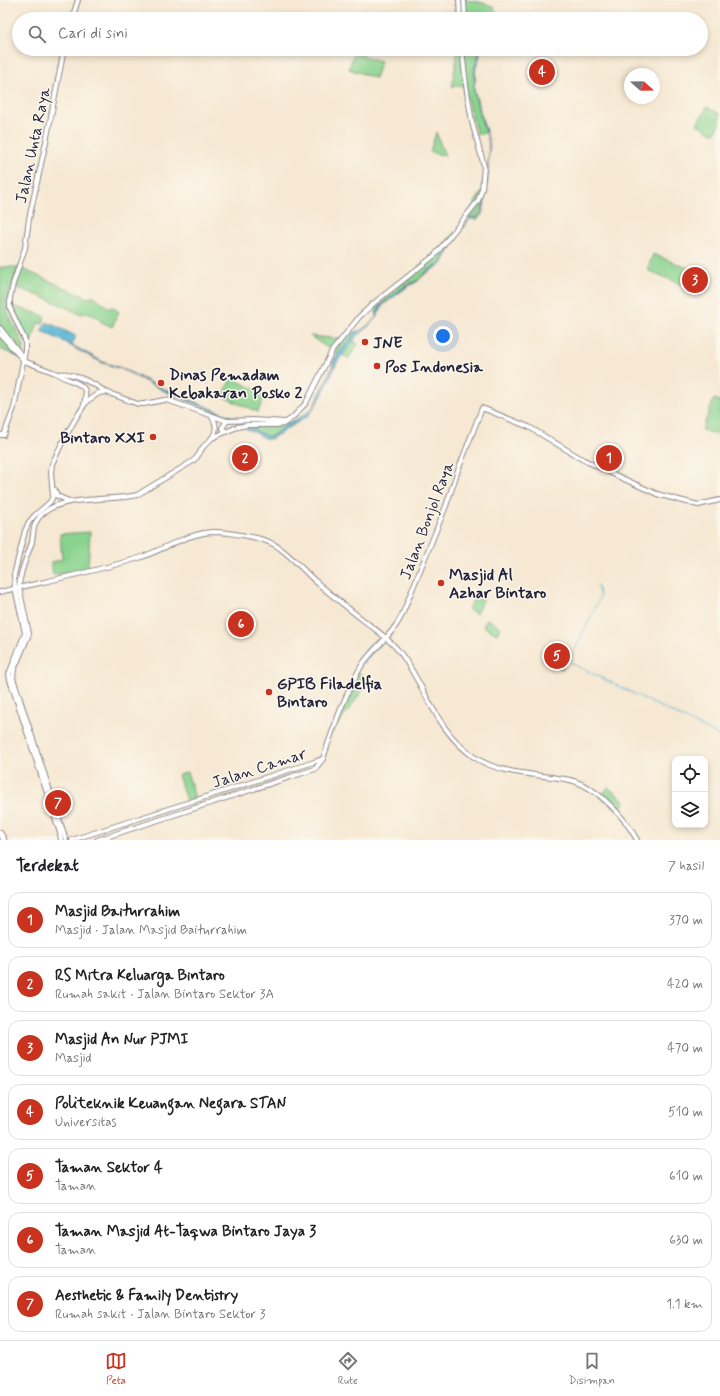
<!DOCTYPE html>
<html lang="id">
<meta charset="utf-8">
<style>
body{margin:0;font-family:Mynerve,sans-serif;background:#f2f2f2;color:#202124}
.controls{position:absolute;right:12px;bottom:12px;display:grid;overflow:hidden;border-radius:8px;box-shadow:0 2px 6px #0003}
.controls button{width:36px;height:36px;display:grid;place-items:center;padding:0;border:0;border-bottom:1px solid #e0e0e0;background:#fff;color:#202124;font:20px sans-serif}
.compass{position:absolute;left:624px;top:68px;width:36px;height:36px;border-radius:50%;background:#fff;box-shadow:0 2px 6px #0003;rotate:110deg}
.you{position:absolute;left:443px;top:336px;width:14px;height:14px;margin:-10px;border:3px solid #fff;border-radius:50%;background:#1a73e8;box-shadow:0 0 0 6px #1a73e833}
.badge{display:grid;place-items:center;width:26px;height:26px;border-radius:50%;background:#c8321e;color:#fff;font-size:13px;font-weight:700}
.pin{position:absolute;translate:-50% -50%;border:2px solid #fff;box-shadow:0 1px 4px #0006}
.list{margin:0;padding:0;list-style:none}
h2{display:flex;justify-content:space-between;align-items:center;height:52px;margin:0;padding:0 16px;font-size:17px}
h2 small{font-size:13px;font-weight:400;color:#757577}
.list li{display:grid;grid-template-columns:26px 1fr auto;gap:12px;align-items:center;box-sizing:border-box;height:56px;margin:0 8px 8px;padding:0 8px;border:1px solid #e0e0e0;border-radius:12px}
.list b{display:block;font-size:15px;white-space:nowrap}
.list p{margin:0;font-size:13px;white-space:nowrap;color:#757577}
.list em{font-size:13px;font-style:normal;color:#757577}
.icon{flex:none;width:22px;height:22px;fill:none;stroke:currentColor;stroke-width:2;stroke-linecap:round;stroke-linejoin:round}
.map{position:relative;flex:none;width:720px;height:840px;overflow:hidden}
.search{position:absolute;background:#fff;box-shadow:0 2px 6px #0003;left:12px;right:12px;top:12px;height:44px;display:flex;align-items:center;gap:10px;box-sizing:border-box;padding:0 14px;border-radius:22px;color:#757577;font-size:15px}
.sheet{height:500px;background:#fff}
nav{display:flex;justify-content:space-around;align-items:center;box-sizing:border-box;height:56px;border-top:1px solid #e0e0e0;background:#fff;font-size:11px;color:#757577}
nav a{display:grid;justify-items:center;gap:2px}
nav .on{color:#c8321e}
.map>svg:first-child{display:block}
.green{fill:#8ad38e;stroke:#567a64}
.forest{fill:#6fb579;stroke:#486c5a}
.water{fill:#51b2d0;stroke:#3a6a86}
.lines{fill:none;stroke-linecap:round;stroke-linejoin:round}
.stream{stroke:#51b2d0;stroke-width:1}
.secondary-casing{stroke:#8c8586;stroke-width:6}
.highway-casing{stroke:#8c8586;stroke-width:7}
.secondary{stroke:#fff;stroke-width:4}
.highway{stroke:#fff;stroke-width:5}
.poi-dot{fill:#c8321e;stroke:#fbf7ec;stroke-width:1.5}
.labels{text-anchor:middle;stroke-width:3;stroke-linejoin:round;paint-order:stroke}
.street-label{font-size:16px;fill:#22223b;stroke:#fbf7ec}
.poi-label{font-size:16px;font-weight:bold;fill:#22223b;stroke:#fbf7ec;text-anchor:start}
</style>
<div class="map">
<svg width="720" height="840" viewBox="0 0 720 840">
<rect width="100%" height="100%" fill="#fbf7ec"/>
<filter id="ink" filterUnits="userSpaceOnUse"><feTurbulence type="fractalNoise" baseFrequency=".025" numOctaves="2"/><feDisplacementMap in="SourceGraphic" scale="8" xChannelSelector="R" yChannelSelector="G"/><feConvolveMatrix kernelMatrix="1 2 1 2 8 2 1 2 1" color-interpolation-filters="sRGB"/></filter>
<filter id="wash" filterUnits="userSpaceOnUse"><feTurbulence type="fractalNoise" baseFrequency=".012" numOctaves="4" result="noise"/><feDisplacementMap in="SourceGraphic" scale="16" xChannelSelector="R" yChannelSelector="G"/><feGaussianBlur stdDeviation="0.9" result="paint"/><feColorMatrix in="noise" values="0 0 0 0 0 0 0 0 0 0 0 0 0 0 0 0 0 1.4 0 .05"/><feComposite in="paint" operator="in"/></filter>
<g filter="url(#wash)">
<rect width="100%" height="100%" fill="#f6e8d2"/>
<g class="green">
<path d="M 459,0 C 472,0 482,2 494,7 L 496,13 L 493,19 L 460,19 Z"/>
<path d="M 458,49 L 479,49 L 479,55 L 475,66 L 475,78 L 474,91 L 483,125 L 487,132 L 477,135 L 466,96 L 464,96 L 465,86 L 452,86 Z"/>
<path d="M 354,53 L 381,61 L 375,78 L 349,69 Z"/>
<path d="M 707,107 L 720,114 L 720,124 L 714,134 L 697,124 Z"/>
<path d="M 436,132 L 445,156 L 430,152 Z"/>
<path d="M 455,231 L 455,237 L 456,239 L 441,263 L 426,272 L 419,280 L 411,284 L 405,280 L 406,286 L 380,306 L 377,314 L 374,310 L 405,280 L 437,254 Z"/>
<path d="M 653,254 L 690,269 L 683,285 L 647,270 Z"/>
<path d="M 0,267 L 18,267 L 88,298 L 94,296 L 109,308 L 113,307 L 119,312 L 112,327 L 100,321 L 98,317 L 86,313 L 80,314 L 52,301 L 53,300 L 52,301 L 14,286 L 17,269 L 6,304 L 6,309 L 24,346 L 23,359 L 0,349 Z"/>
<path d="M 8,305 L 40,314 L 45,317 L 43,324 L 38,323 L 31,343 L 26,343 Z"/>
<path d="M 371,323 L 368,326 L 351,338 L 350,337 L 358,344 L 349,358 L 332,351 L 310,336 L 343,339 L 346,334 L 361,330 Z"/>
<path d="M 231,378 L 266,394 L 258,412 L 223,397 Z"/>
<path d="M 714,399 L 720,401 L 720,436 L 702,430 Z"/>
<path d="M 301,417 L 285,426 L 270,437 L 267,437 L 251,428 L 282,425 Z"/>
<path d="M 90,532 L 88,570 L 53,575 L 51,562 L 62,560 L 60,534 Z"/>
<path d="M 476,595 L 484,599 L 476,614 L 468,609 Z"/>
<path d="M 487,619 L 501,627 L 497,634 L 483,626 Z"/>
<path d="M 551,642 L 570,652 L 562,669 L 543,659 Z"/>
<path d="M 358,672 L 365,677 L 359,685 L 354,683 L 363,690 L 332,733 Z"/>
<path d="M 187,772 L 195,798 L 186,801 L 178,775 Z"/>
<path d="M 608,787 L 625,801 L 619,811 L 601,797 Z"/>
</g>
<path class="forest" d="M 482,191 C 487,199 485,211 479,218 L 470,218 L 466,217 Z"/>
<g class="water">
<path d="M 479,49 L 480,49 L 480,55 L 478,63 L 476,66 L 474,90 L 489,143 L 488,173 L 484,206 C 483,211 482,215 478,219 L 470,219 L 458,235 L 442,264 L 425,274 L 418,281 L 407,287 L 383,305 L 377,317 L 361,334 L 358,334 L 337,362 L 321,397 L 308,416 L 271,439 L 266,439 L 254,432 L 248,430 L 237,419 L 227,417 L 164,391 L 124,370 L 103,363 L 74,348 L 69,345 L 69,344 L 41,331 L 47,322 L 76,336 L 72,345 L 103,362 L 121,368 L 155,385 L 227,415 L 238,418 L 251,428 L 268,437 L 272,436 L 285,426 L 308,412 L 314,406 L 332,368 L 334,359 L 355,333 L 368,326 L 376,317 L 380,306 L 406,286 L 419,280 L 426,272 L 440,263 L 458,235 L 470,218 L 478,219 L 482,214 L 488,172 L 489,143 L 485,128 L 483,125 L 474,90 L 475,78 L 475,66 L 479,55 Z"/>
<path d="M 376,639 L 381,643 L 363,663 L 357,660 Z"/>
</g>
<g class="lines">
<path class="stream" d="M 597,585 L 600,597 L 570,660 L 573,664 L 720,736"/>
</g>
</g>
<g filter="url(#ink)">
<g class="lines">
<defs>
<g id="secondary">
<path d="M 459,0 L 460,19"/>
<path d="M 464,0 L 465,19"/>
<path d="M 72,19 L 78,0"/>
<path d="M 0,328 L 19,352 L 22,357"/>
<path d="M 0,334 L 24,361 L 58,374 C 64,380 83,382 85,391 C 86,395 85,400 84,404"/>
<path d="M 58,374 C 71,371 95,384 106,392"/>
<path d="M 226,432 L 222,428 L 227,421"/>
<path d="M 0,435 L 4,435 L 14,408 L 25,351 L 25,340 L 10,308 L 10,298 L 13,284 L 25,248 L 29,219 L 47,137 L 64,49"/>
<path d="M 212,438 C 217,431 217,424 212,417"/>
<path d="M 55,490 L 57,496 L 69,501"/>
<path d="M 0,592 C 47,581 93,572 139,558 C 163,550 188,533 213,532 C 227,532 261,537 273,544 C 286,550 303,570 314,580 C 331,595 349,609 367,623 C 380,633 395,644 404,658 C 428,693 437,731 474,757 C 501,775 539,774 570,780 C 596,786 625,817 637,840"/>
<path d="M 61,840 L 60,833 L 10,680 L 9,674 L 25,633 L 15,588 L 14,575 L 25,531 L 29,522 L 35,515 L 50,502 L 53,496 L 51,473 L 52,464 L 64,439 L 76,418 L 87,401 L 99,393 L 106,392 L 138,404 L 144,404 L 164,400 L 170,401 L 227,421 L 253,420 L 285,422"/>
<path d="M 66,840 L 13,678 L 14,670 L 29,634 L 19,587 C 20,569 27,558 32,542 C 33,535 33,528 36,522 C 51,493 109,502 137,495 L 193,461 L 197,457 L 203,447 L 212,438 L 237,427 L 248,425 L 277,425 L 283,424 L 292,418 L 306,403 L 332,351 L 360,316 L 374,303 L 435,255 L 478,201 L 482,189 L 484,166 L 472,122 L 466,85 L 462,49"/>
<path d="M 72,840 L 314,762 L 322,759"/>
<path d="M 97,840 L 315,769 L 323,759 C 333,728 345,693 362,665 C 374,647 393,635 402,615 L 446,506 L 457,473 L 482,408 L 529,427 L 582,459 L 615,475 L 657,494 L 698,505 L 720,500"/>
</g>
<path id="highway" d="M 0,833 L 4,840"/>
</defs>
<use href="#secondary" class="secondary-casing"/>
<use href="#highway" class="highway-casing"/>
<use href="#secondary" class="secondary"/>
<use href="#highway" class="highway"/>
</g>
</g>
<g class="poi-dot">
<circle cx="365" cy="342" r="4"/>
<circle cx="377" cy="366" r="4"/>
<circle cx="161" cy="383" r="4"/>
<circle cx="153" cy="437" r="4"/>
<circle cx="441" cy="583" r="4"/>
<circle cx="269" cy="692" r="4"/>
</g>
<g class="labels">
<g class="street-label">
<text transform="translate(32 145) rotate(-78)" y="6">Jalan Unta Raya</text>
<text transform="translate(426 520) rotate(-69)" y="6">Jalan Bonjol Raya</text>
<text transform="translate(259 767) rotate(-18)" y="6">Jalan Camar</text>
</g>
<g class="poi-label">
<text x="373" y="348">JNE</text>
<text x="385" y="372">Pos Indonesia</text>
<text x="169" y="380">Dinas Pemadam<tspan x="169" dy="18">Kebakaran Posko 2</tspan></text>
<text x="145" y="443" text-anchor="end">Bintaro XXI</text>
<text x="449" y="580">Masjid Al<tspan x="449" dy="18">Azhar Bintaro</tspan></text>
<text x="277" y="689">GPIB Filadelfia<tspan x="277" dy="18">Bintaro</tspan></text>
</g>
</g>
</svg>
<div class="controls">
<button><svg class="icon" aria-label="locate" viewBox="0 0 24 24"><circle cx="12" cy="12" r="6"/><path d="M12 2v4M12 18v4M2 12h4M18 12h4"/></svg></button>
<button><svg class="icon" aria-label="layers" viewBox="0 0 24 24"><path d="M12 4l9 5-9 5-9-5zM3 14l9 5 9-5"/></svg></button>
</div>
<svg class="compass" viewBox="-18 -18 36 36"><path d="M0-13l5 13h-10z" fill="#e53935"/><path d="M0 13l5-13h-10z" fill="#757577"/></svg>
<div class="you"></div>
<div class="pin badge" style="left:609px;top:458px">1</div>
<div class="pin badge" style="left:245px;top:458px">2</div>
<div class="pin badge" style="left:695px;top:280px">3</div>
<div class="pin badge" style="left:542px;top:72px">4</div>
<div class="pin badge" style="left:557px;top:656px">5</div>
<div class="pin badge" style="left:241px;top:624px">6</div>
<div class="pin badge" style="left:58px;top:803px">7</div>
<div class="search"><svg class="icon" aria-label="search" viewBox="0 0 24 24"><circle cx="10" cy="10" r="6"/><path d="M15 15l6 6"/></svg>Cari di sini</div>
</div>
<section class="sheet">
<h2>Terdekat<small>7 hasil</small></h2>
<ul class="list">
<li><span class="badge">1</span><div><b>Masjid Baiturrahim</b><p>Masjid · Jalan Masjid Baiturrahim</p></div><em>370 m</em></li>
<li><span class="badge">2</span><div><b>RS Mitra Keluarga Bintaro</b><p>Rumah sakit · Jalan Bintaro Sektor 3A</p></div><em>420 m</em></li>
<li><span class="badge">3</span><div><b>Masjid An Nur PJMI</b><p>Masjid</p></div><em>470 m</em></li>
<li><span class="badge">4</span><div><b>Politeknik Keuangan Negara STAN</b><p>Universitas</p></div><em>510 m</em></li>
<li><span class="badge">5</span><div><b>Taman Sektor 4</b><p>Taman</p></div><em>610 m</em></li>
<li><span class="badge">6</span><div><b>Taman Masjid At-Taqwa Bintaro Jaya 3</b><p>Taman</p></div><em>630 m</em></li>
<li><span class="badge">7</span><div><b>Aesthetic &amp; Family Dentistry</b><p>Rumah sakit · Jalan Bintaro Sektor 3</p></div><em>1.1 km</em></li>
</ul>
</section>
<nav>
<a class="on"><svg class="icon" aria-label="map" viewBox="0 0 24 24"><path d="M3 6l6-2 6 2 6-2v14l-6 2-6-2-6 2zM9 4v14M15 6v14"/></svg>Peta</a>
<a><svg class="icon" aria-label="directions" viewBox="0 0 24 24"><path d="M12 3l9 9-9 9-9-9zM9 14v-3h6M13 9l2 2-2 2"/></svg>Rute</a>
<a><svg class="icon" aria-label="saved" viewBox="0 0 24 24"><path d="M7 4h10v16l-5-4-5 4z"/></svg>Disimpan</a>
</nav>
